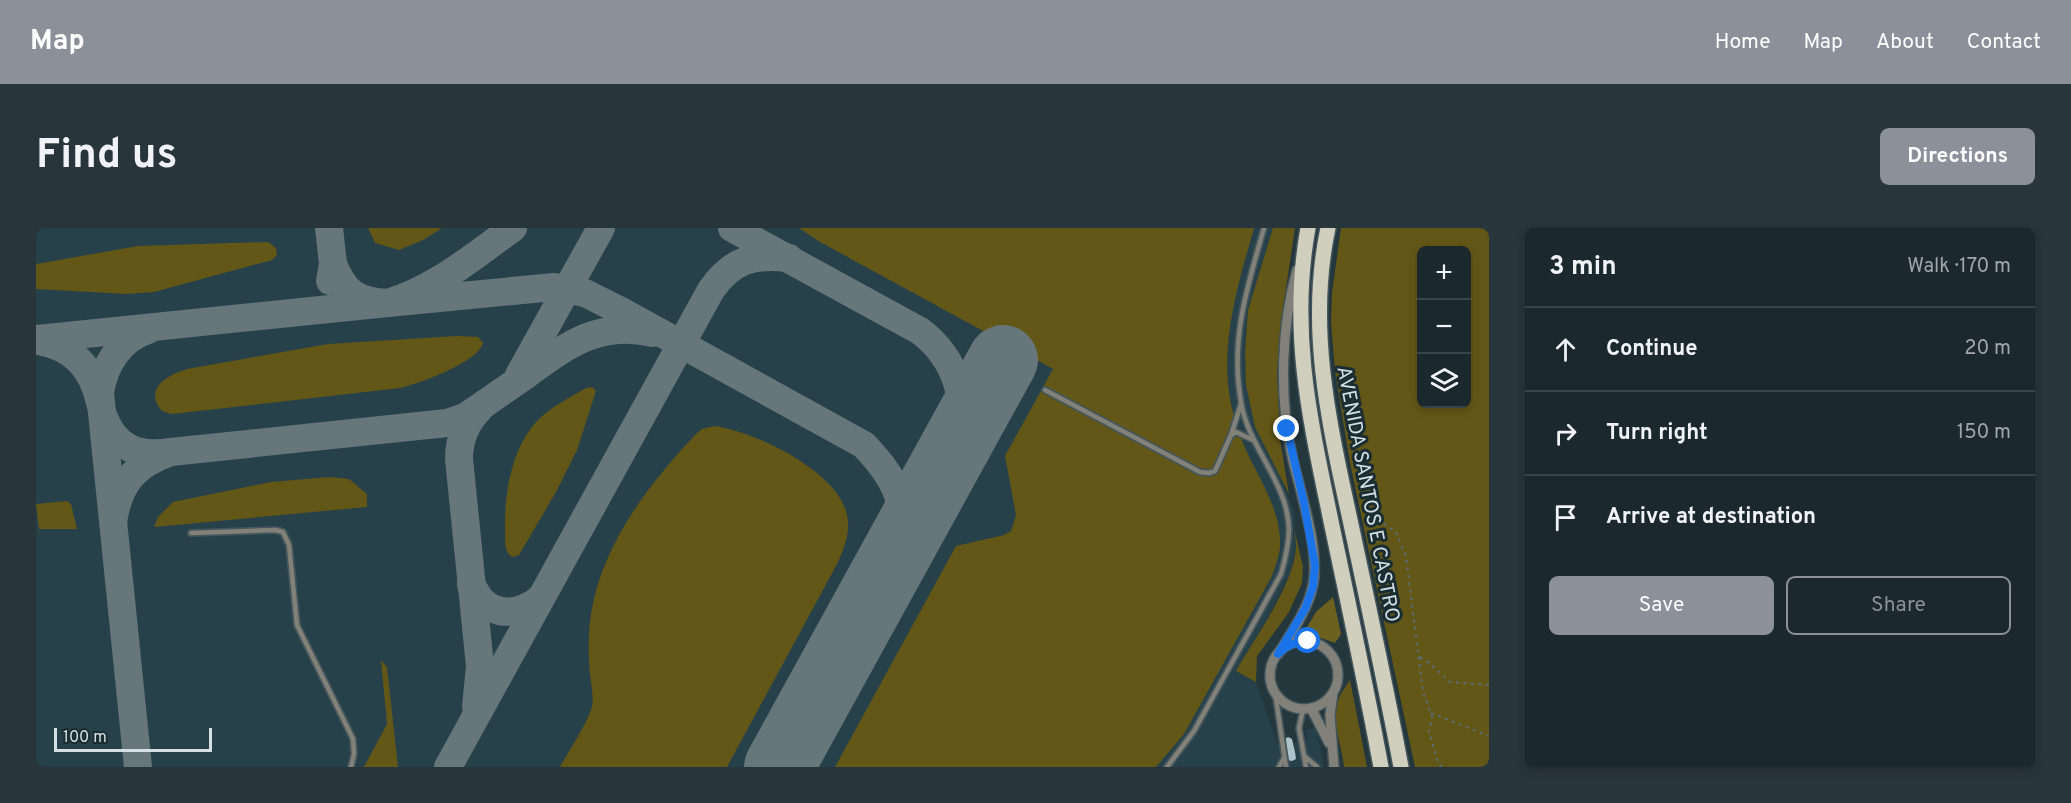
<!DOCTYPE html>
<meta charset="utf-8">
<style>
body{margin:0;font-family:Overpass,sans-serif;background:#28353a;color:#f1f3f6}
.controls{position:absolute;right:18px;top:18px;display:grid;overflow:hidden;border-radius:9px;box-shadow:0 3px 9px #0003}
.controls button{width:54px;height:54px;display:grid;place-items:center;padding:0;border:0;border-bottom:2px solid #39454a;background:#1b292e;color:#f1f3f6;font:30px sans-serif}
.scale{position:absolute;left:18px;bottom:15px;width:158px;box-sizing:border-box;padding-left:6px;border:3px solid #d5e0e4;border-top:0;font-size:16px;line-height:21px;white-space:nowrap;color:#d5e0e4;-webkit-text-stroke:4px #1a2d32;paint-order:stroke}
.stop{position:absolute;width:18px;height:18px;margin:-14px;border:4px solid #1a73e8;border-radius:50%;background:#fff}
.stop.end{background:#1a73e8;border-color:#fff;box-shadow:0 2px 6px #0008}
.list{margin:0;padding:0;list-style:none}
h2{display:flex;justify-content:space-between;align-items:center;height:78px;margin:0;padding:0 24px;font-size:26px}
h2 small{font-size:20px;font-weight:400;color:#a0a6aa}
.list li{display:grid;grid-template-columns:39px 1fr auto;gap:18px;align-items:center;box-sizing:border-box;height:84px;padding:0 24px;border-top:2px solid #39454a}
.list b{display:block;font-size:22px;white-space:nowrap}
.list em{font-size:20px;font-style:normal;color:#a0a6aa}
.actions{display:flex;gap:12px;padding:18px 24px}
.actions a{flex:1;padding:14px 0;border:2px solid #8c9099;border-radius:9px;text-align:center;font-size:21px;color:#8c9099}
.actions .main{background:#8c9099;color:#fff}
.icon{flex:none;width:33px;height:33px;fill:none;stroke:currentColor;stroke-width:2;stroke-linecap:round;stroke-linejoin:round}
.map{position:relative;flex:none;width:1453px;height:539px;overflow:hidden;border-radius:9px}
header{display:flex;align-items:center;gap:36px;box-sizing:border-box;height:84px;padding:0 30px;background:#8c9099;color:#fff}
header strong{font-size:28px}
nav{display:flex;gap:33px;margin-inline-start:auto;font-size:21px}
.intro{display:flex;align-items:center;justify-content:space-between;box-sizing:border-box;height:144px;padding:0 36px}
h1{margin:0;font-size:42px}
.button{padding:15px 27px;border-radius:9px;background:#8c9099;color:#fff;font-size:21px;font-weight:700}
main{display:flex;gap:36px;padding:0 36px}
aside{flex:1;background:#1b292e;border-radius:9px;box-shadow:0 3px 9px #0003}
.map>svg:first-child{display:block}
.built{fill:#26414a}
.green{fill:#635717;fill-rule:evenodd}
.forest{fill:#6d6120}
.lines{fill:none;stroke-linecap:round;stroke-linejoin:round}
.taxiway{stroke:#66767a;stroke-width:28}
.runway{stroke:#66767a;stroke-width:70}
.building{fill:#adc3ca}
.service-casing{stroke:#44555b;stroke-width:8}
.minor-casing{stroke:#44555b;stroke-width:12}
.primary-casing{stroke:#44555b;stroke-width:18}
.path{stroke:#5b6c71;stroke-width:2;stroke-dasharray:3 4.5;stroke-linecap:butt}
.service{stroke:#828179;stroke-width:4.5}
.minor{stroke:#828179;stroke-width:9}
.primary{stroke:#d0cebd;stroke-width:15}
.route{stroke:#1a73e8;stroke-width:8}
.labels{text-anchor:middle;stroke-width:6;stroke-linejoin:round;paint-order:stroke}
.street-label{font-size:20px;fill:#d5e0e4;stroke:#1a2d32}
</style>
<header>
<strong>Map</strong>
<nav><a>Home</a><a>Map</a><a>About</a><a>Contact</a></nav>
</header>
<div class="intro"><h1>Find us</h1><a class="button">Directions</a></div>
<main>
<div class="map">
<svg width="1453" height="539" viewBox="0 0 1453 539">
<rect width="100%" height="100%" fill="#24373d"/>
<path class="built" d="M 0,0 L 1237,0 L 1212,82 L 1209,124 L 1210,157 L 1258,284 L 1260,320 L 1254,345 L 1236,382 L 1201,443 L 1220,454 L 1242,517 L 1272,512 L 1269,502 L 1280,500 L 1288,539 L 0,539 Z"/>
<g class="green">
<path d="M 332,0 L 406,0 L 387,12 L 363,22 L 339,15 Z"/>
<path d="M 763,0 L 1218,0 C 1202,57 1183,116 1195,176 C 1198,188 1202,203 1207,215 C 1221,249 1245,279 1244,317 C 1244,327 1239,339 1236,348 L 1148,506 L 1120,539 L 799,539 L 920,318 L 968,307 L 975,303 L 980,287 L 969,228 L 1017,141 L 784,14 Z"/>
<path d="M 1237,0 L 1259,0 L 1246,87 L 1241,144 L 1244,211 L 1253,266 L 1219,199 L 1210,157 L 1209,124 L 1212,82 Z"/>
<path d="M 1305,0 L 1453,0 L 1453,539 L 1379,539 L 1314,235 L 1299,143 L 1295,94 L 1296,65 ZM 1386,22 L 1430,22 L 1430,176 L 1386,176 Z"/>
<path d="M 232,14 L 240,20 L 241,27 L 236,32 L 118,64 L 91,66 L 0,61 L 0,36 L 102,18 Z"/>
<path d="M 421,108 L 442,109 L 447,115 C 441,135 384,155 364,160 L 136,186 L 126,183 C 107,161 131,147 151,141 L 292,116 Z"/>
<path d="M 556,159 L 560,163 L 541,222 L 520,264 L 483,327 L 476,329 C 468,323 469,313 469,303 C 468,267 475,222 500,194 C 514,179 533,170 550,160 Z"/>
<path d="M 678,198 C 719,203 803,244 811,287 C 815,304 808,321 801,336 L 691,539 L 524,539 C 531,526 554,491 556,478 C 558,469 555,456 554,446 C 552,426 552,406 555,386 C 566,316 613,256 660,206 L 666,201 Z"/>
<path d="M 294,249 L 313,251 L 331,266 L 331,279 L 118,299 L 122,289 L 137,274 L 235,254 Z"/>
<path d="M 31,273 L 35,276 L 41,301 L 3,301 L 0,276 Z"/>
<path d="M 1258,300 L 1267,339 L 1266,355 L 1253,384 L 1221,428 L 1220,454 L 1200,443 C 1219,409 1258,357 1260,319 C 1260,313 1259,306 1258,300 Z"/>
<path d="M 345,432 L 351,439 L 362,539 L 328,539 L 351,496 Z"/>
<path d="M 1314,452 L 1331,539 L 1308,539 C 1306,517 1295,495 1302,473 C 1304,466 1310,458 1314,452 Z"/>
</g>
<path class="forest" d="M 1297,369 L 1305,406 L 1299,415 L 1268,404 L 1280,384 Z"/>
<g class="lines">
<g class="taxiway">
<path d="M 293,0 L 297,36 L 294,53"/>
<path d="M 696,0 L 884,103 C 920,130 934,174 920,217"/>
<path d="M 297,36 C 309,65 320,73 352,75 L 518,59 L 549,65 L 587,84 L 828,217 C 866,257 875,283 855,337"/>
<path d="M 0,111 L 352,75 C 401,60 436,29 477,0"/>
<path d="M 2,113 C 38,119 57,141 64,175"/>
<path d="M 483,147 L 565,0"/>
<path d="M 67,187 C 79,220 101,229 134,224"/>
<path d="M 77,294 C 83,255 98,237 135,224 L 411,195 L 429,189 C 450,175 470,161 490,147 C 530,118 563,92 616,105"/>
<path d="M 435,357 C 439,362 442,369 446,373 C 465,391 487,384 505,370"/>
<path d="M 440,479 L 444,438 L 423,231 C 423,210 430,195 445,179"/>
<path d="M 102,539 L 64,165 C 68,137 84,111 112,102"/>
<path d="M 412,539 L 675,62 C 696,32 717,26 753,30"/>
</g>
<path class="runway" d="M 743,539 L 967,132"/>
</g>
<path class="building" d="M 1252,509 L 1256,511 L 1259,524 L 1260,531 L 1256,533 L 1251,532 L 1250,527 L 1249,511 Z"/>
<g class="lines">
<defs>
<g id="service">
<path d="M 1009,162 L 1164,244 L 1173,245 L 1179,243 L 1195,207 L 1200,204 L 1217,212"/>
<path d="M 1195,207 L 1205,176"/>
<path d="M 155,305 L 239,302 L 247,304 L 253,317 L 261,397 L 317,511 L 318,526 L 315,539"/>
<path d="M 1239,464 L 1250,539"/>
<path d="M 1267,481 L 1263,500 L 1270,539"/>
<path d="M 1268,528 L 1281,539"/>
<path d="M 1131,539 L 1158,503 L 1245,346 C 1249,332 1253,316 1253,301 C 1252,255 1212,219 1205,174 C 1194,111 1211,60 1228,0"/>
<path d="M 1243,539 L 1248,530"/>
</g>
<g id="minor">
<circle cx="1268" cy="447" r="34"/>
<path d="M 1242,426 C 1255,405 1272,382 1277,357 C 1284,321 1264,264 1256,228 C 1243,170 1245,99 1261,42"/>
<path d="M 1297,465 L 1294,487 L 1298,539"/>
<path d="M 1275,480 L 1293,515"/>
</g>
<g id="primary">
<path d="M 1272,0 C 1253,105 1275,196 1296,298 C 1313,378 1330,458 1345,539"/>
<path d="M 1292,0 C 1269,107 1297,211 1319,315 C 1335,390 1351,464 1365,539"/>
</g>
</defs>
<use href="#service" class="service-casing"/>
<use href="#minor" class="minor-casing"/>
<use href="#primary" class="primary-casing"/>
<g class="path">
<path d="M 1344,274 L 1343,283 L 1347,295 L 1360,304 L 1370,328 L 1387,464 L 1396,489 L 1393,504 L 1403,537 L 1407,539"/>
<path d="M 1384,429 L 1393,435 L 1414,454 L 1453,457"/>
<path d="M 1395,485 L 1453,508"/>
</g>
<use href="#service" class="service"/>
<use href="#minor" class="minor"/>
<use href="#primary" class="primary"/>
</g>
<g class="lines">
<path class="route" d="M 1251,201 L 1268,275 L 1279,337 L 1277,359 L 1269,381 L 1242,426 C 1251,417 1259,414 1272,413"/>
</g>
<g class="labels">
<g class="street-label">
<text transform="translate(1333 266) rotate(79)" y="7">AVENIDA SANTOS E CASTRO</text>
</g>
</g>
</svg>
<div class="controls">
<button>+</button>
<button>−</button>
<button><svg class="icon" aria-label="layers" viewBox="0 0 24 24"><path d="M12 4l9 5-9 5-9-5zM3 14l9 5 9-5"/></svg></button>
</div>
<div class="scale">100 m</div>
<div class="stop" style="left:1272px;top:413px"></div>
<div class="stop end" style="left:1251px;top:201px"></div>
</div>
<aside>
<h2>3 min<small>Walk · 170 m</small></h2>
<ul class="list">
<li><svg class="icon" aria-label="ahead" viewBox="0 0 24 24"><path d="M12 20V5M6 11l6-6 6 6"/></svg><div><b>Continue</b></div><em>20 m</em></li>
<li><svg class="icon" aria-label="right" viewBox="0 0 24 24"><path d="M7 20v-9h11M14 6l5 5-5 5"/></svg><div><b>Turn right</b></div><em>150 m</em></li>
<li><svg class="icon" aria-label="arrive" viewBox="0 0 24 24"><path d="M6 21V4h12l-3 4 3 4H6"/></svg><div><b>Arrive at destination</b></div></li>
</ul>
<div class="actions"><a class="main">Save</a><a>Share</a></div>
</aside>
</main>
